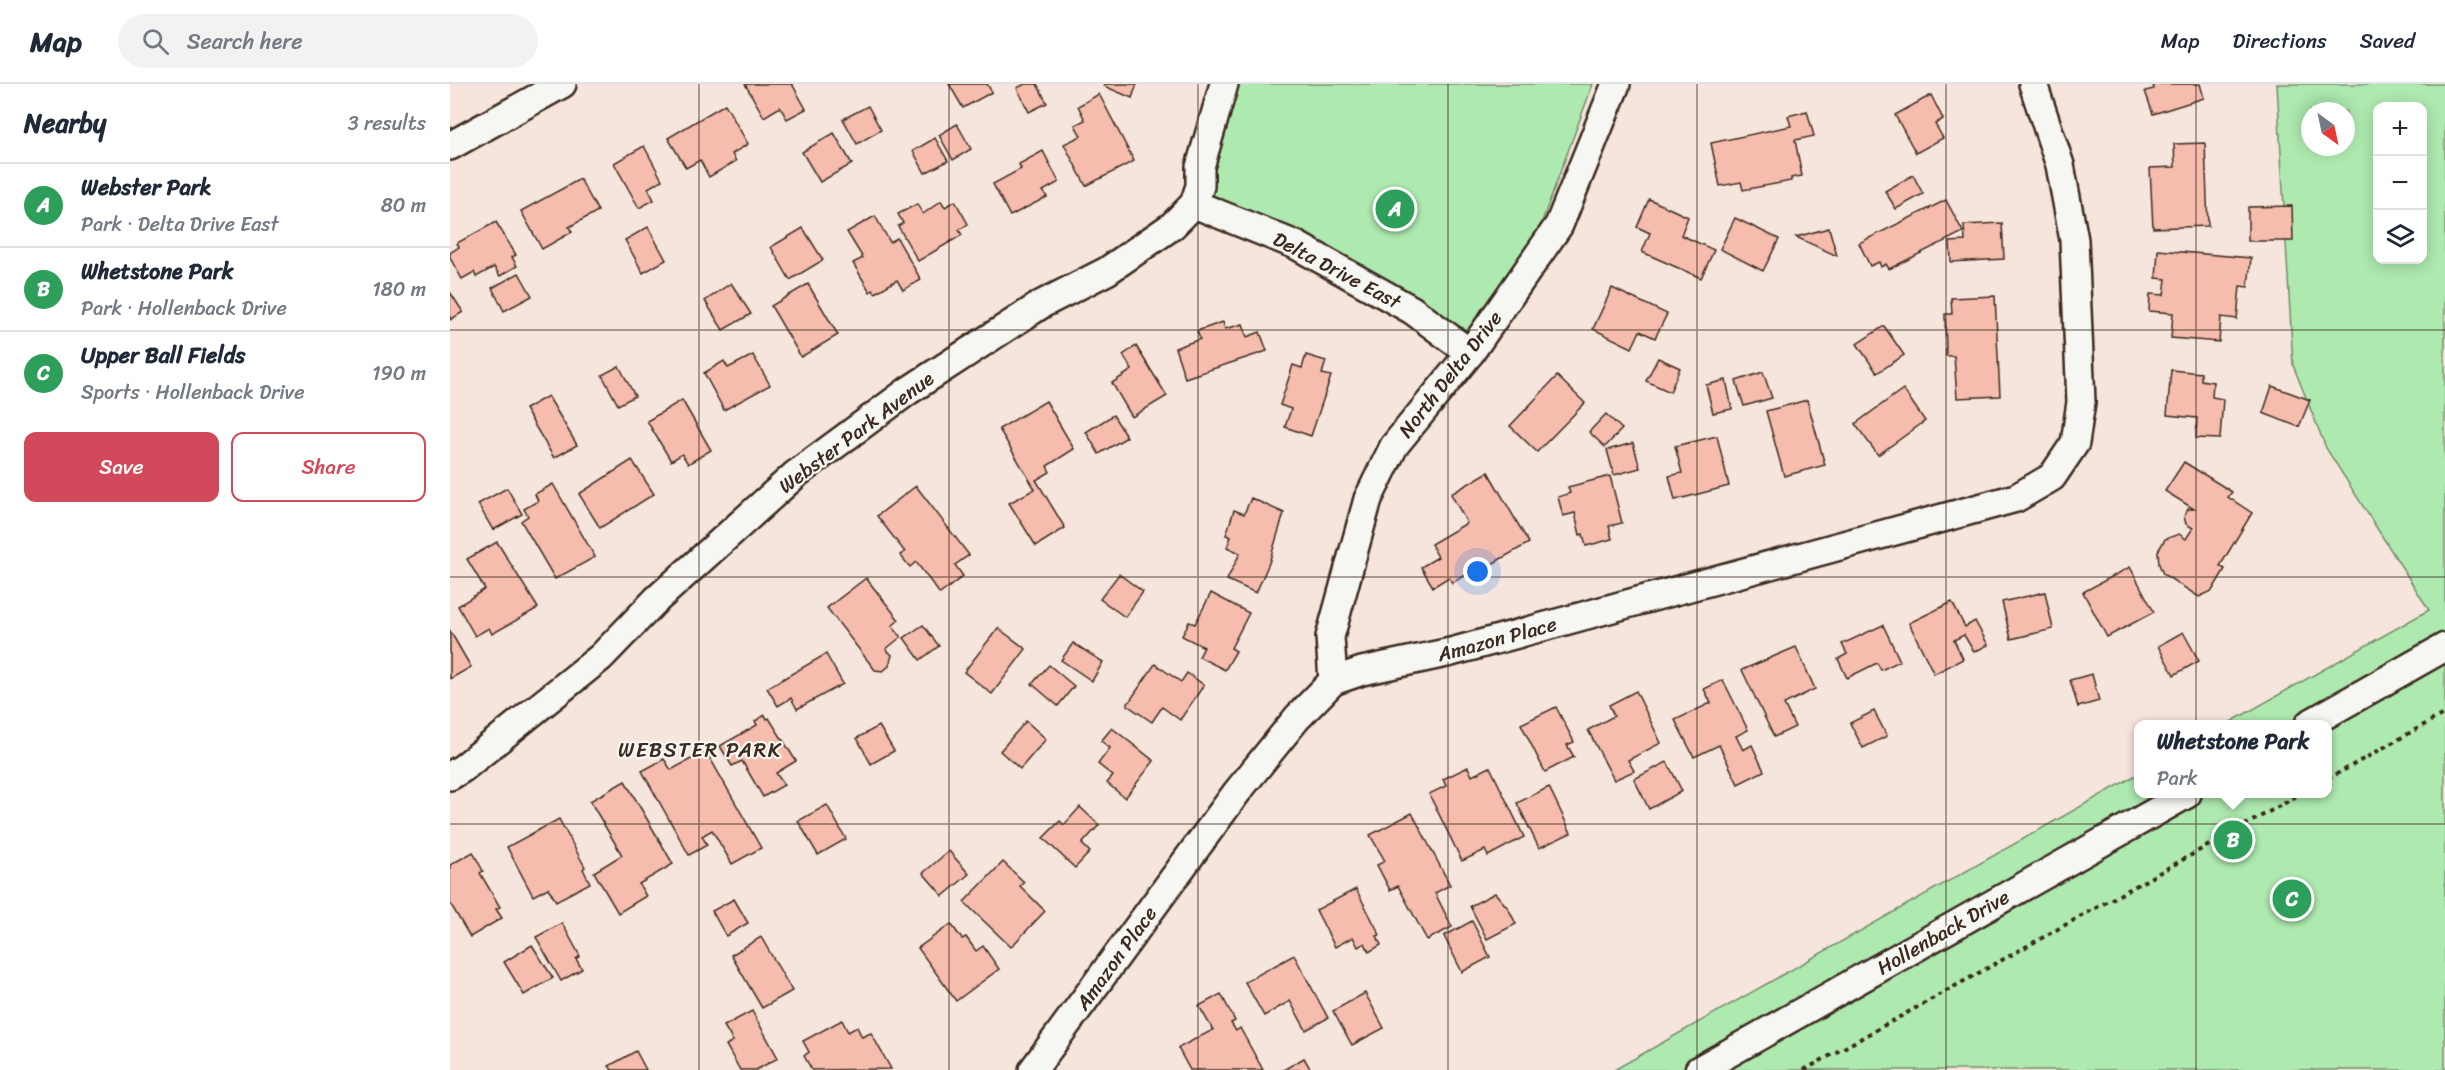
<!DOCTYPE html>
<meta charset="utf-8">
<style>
body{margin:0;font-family:Sriracha,sans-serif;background:#f2f2f3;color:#1f2937}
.controls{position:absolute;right:18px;top:18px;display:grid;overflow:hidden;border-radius:12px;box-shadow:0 3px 15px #0003}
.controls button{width:54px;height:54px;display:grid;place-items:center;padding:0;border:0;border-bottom:2px solid #e0e1e3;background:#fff;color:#1f2937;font:30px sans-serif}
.compass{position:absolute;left:1851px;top:18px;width:54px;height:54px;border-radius:50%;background:#fff;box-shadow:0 3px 15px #0003;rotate:147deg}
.you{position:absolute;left:1028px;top:488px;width:21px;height:21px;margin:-15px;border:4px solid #fff;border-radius:50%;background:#1a73e8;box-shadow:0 0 0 9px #1a73e833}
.badge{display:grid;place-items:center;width:39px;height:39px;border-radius:50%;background:#d1495b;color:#fff;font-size:20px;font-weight:700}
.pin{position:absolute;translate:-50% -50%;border:3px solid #fff;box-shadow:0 2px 6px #0006}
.popup{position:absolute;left:1684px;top:636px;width:198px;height:78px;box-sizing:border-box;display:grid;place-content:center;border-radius:12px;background:#fff;filter:drop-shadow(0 2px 4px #0005);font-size:20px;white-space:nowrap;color:#747a83}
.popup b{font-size:22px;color:#1f2937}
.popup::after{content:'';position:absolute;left:50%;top:100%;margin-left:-12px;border:12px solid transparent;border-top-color:#fff}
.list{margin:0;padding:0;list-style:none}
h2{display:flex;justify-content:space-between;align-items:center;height:78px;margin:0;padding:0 24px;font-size:26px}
h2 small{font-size:20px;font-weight:400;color:#747a83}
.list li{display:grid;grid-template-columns:39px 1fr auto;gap:18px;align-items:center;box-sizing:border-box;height:84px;padding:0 24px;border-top:2px solid #e0e1e3}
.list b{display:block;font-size:22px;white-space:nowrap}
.list p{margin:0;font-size:20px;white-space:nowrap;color:#747a83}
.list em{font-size:20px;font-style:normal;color:#747a83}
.actions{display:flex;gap:12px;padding:18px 24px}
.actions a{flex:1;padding:14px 0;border:2px solid #d1495b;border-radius:12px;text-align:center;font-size:21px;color:#d1495b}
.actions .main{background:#d1495b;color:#fff}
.icon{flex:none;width:33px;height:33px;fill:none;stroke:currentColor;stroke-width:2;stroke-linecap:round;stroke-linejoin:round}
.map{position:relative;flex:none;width:1995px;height:986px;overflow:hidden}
header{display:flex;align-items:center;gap:36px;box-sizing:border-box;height:84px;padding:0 30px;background:#fff;border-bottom:2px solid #e0e1e3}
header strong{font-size:28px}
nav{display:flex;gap:33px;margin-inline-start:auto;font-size:21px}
.search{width:420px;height:54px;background:#f2f2f3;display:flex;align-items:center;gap:15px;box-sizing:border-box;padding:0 21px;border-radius:33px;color:#747a83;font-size:22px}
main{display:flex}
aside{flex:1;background:#fff}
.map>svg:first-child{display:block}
.green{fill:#aeeab0;stroke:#748a67;stroke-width:1.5;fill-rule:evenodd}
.building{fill:#f6bcad;stroke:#3b2a1e;stroke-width:1.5}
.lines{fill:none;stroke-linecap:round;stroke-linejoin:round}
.minor-casing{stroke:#3b2a1e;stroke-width:32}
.path{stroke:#3b2a1e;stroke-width:4;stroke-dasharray:4.5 4.5;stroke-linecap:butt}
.minor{stroke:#f6f6f2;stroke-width:27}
.grid{fill:none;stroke:#3b2a1e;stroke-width:1.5;stroke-opacity:0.55}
.labels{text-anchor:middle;stroke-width:4.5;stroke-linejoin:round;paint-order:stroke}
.street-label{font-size:20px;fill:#3b2a1e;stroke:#f6f6f2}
.neighbourhood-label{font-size:21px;letter-spacing:1.5px;fill:#3b2a1e;stroke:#f6f6f2}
</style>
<header>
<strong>Map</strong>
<div class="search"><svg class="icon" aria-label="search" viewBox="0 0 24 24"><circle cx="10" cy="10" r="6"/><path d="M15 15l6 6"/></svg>Search here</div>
<nav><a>Map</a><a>Directions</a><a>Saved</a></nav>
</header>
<main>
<aside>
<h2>Nearby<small>3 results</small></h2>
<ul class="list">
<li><span class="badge" style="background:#2e9e5b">A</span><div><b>Webster Park</b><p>Park · Delta Drive East</p></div><em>80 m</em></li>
<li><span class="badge" style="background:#2e9e5b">B</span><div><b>Whetstone Park</b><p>Park · Hollenback Drive</p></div><em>180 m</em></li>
<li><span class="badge" style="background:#2e9e5b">C</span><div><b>Upper Ball Fields</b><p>Sports · Hollenback Drive</p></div><em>190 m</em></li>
</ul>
<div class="actions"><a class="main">Save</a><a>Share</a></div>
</aside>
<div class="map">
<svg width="1995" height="986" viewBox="0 0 1995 986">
<rect width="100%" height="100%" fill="#f6e5dd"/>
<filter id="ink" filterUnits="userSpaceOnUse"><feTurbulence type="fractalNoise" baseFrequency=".0167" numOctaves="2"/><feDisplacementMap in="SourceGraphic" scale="12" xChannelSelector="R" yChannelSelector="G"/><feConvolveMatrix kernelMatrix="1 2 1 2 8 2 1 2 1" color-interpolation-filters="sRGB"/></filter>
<g filter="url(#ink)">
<g class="green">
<path d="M 788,0 L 1143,0 L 1085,156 L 1018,247 L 824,139 L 761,110 L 766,60 Z"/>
<path d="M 1827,0 L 1995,0 L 1995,986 L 1164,986 L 1688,690 L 1688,710 L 1878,710 L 1878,640 L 1777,640 L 1979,526 L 1876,364 L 1843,281 ZM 1928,22 L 1972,22 L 1972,176 L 1928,176 ZM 1860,27 L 1896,27 L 1896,63 L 1860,63 Z"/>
</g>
<g class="building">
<path d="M 295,0 L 342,0 L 356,25 L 337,35 L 330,23 L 314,33 Z"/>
<path d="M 499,0 L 537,0 L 542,8 L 513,24 Z"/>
<path d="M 575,0 L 587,0 L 597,19 L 579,28 L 567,4 Z"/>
<path d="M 654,0 L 687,0 L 682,14 L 654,2 Z"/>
<path d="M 1703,0 L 1750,0 L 1754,14 L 1703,30 L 1695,7 L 1704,5 Z"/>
<path d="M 649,10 L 684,77 L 636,102 L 614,60 L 631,52 L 625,41 L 635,36 L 628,22 Z"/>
<path d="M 1481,11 L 1493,35 L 1485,40 L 1493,54 L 1466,69 L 1445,31 Z"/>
<path d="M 275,20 L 298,60 L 282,70 L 286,77 L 259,93 L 250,76 L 236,84 L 218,54 Z"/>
<path d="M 418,22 L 431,46 L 407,60 L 393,35 Z"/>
<path d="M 1357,27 L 1364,52 L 1345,56 L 1352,92 L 1341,94 L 1341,97 L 1293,106 L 1291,98 L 1270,102 L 1261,59 L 1341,42 L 1338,32 Z"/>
<path d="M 507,40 L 521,65 L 503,76 L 489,51 Z"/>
<path d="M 384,49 L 402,80 L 370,98 L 352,68 Z"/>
<path d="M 485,54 L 498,77 L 475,89 L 463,67 Z"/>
<path d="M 1755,59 L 1758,142 L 1703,144 L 1700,84 L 1725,83 L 1724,60 Z"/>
<path d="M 194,62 L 212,96 L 198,104 L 204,116 L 189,124 L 164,79 Z"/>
<path d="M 593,67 L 609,98 L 593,107 L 597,113 L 560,132 L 543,100 L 571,85 L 569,80 Z"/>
<path d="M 1463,91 L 1473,110 L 1446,125 L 1435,107 Z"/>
<path d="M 130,95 L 148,127 L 119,143 L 122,148 L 92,165 L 71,127 Z"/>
<path d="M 1199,115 L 1238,133 L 1231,151 L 1264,166 L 1251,194 L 1192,168 L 1200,149 L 1187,143 Z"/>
<path d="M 1496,116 L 1513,148 L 1439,185 L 1436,180 L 1431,183 L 1429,178 L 1420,182 L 1409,159 Z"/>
<path d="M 491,117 L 495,123 L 505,117 L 518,140 L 509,146 L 512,151 L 468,177 L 448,142 L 453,139 L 448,130 L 467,120 L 473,130 Z"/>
<path d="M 1842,122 L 1843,157 L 1798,157 L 1798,123 Z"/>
<path d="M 425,132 L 440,158 L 447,154 L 471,196 L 453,206 L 447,196 L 425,209 L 423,206 L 420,208 L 403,179 L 413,174 L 397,148 Z"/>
<path d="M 1285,134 L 1329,155 L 1313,187 L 1270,165 Z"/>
<path d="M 46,138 L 66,171 L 62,173 L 67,182 L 50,192 L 44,183 L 26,193 L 24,188 L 12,195 L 0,174 L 0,169 L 9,163 L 7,159 Z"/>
<path d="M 1552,139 L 1554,175 L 1501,178 L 1500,158 L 1515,157 L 1514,141 Z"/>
<path d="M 198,143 L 216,176 L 193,189 L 175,156 Z"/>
<path d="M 353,144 L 373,176 L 340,196 L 321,163 Z"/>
<path d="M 1379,144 L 1387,172 L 1346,153 Z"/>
<path d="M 1708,166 L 1801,174 L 1798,203 L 1790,202 L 1787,235 L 1771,233 L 1769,258 L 1721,254 L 1723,229 L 1699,227 L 1700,210 L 1714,211 L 1716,195 L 1706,194 Z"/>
<path d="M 69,189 L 82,212 L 54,227 L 42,204 Z"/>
<path d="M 281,199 L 301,230 L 273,246 L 255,217 Z"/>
<path d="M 358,200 L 388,251 L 351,273 L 321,222 Z"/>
<path d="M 1162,204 L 1217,230 L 1205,254 L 1190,247 L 1182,264 L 1143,245 Z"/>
<path d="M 0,208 L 13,228 L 0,236 Z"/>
<path d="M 1545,212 L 1550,312 L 1507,314 L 1504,272 L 1496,272 L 1495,230 L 1502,230 L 1501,214 Z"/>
<path d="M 773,238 L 775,245 L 793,240 L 797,253 L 810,248 L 817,267 L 735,294 L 725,264 L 750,255 L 747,247 Z"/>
<path d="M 1434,242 L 1454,271 L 1427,289 L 1407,260 Z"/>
<path d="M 686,262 L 717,312 L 682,333 L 662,299 L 682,286 L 673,271 Z"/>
<path d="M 303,271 L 320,301 L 274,326 L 254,289 L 274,277 L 278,284 Z"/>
<path d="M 856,271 L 876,277 L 872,290 L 881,292 L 861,352 L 835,343 L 841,325 L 830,321 L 843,281 L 852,284 Z"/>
<path d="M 1208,274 L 1230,284 L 1220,308 L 1196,297 Z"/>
<path d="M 169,282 L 185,312 L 168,321 L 152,291 Z"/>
<path d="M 1721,286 L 1751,289 L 1751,296 L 1763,298 L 1762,313 L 1773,315 L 1770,355 L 1746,354 L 1747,334 L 1717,331 Z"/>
<path d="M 1313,288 L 1322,314 L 1294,322 L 1286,297 Z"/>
<path d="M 1107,292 L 1135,319 L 1087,368 L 1060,342 Z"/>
<path d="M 1276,296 L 1282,325 L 1263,329 L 1256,301 Z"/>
<path d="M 1822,302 L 1860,316 L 1849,343 L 1813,329 Z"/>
<path d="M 1453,305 L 1475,337 L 1428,371 L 1405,340 Z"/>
<path d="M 98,312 L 127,361 L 104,374 L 75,325 Z"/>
<path d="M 232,316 L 261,366 L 238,380 L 232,370 L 221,377 L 197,337 Z"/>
<path d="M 1357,316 L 1375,381 L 1334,392 L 1316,327 Z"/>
<path d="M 596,317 L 624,365 L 597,382 L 600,388 L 586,396 L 615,444 L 586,462 L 559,419 L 585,405 L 549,345 Z"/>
<path d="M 1156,330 L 1172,345 L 1155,363 L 1139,348 Z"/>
<path d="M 663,331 L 677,353 L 649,370 L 636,348 Z"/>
<path d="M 1267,352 L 1279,402 L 1225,416 L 1219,392 L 1232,389 L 1225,362 Z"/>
<path d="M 1183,359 L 1190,384 L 1164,391 L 1157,366 Z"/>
<path d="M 182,376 L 204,410 L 150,444 L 129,410 Z"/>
<path d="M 1734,378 L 1782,408 L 1778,413 L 1802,429 L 1770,482 L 1775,485 L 1762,507 L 1749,513 L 1713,490 L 1709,480 L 1708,467 L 1715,455 L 1729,450 L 1736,455 L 1743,444 L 1736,440 L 1734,433 L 1738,425 L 1744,425 L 1715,407 Z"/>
<path d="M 1038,388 L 1079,459 L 1040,481 L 1038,478 L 1002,499 L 999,493 L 983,503 L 971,483 L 988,473 L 981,460 L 1017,439 L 1001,410 Z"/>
<path d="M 1160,392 L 1172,439 L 1159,442 L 1162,455 L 1136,462 L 1133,450 L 1130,451 L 1125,429 L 1113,432 L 1108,413 L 1120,409 L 1118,403 Z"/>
<path d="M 103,400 L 145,473 L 105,495 L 71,437 L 78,432 L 74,425 L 88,417 L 85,410 Z"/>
<path d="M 466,402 L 519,471 L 505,481 L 513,492 L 490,510 L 466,478 L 460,483 L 450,471 L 455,468 L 427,432 Z"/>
<path d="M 57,404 L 72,430 L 43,446 L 28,420 Z"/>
<path d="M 801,414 L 834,429 L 819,479 L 806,509 L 777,496 L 790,469 L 777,463 L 781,453 L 776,451 L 784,426 L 794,430 Z"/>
<path d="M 47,458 L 88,524 L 42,550 L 39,544 L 25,552 L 8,522 L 35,505 L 17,475 Z"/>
<path d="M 1680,483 L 1704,528 L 1657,553 L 1633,508 Z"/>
<path d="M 669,490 L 693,508 L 675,533 L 650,515 Z"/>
<path d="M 416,494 L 449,536 L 442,542 L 451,553 L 436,565 L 442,571 L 439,582 L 433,587 L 425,586 L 377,524 Z"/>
<path d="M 1595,508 L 1603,545 L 1561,555 L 1552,518 Z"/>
<path d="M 761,509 L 799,529 L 781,564 L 786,567 L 775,586 L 749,573 L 754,563 L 732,552 L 739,538 L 745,540 Z"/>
<path d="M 1502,518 L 1515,543 L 1525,537 L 1538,561 L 1524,568 L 1514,551 L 1504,556 L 1513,575 L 1484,590 L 1459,539 Z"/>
<path d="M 473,541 L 489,562 L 470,576 L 454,554 Z"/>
<path d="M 1433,541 L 1450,577 L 1431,586 L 1427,579 L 1397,594 L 1388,575 L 1397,570 L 1392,560 Z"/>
<path d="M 548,544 L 576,565 L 542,610 L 514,588 Z"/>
<path d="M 0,547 L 21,583 L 0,595 Z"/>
<path d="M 1733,548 L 1749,577 L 1724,591 L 1708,562 Z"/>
<path d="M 623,559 L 653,578 L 642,597 L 611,576 Z"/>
<path d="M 1346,563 L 1365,605 L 1334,620 L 1345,643 L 1324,653 L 1292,586 Z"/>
<path d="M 376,570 L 393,600 L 347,625 L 341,614 L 328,622 L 317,604 Z"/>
<path d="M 705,580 L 731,598 L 737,589 L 754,601 L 730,636 L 712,623 L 702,638 L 677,621 Z"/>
<path d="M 599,581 L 624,602 L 608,622 L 582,600 Z"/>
<path d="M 1642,590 L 1649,617 L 1628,623 L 1620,596 Z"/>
<path d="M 1273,596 L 1298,646 L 1286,652 L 1293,666 L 1302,661 L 1314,687 L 1288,700 L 1269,661 L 1244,673 L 1225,636 L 1261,619 L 1254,605 Z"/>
<path d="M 1186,607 L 1211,659 L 1178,676 L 1184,687 L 1164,696 L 1138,646 L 1164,632 L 1159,621 Z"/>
<path d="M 1106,623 L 1124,658 L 1117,661 L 1124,673 L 1095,688 L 1071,640 Z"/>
<path d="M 1424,627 L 1437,652 L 1413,664 L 1400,639 Z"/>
<path d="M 315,631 L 317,635 L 319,634 L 346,677 L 326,689 L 334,701 L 313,713 L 292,677 L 282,682 L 270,662 L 307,641 L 305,637 Z"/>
<path d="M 576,637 L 596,655 L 570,685 L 550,667 Z"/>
<path d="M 429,642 L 444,667 L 421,680 L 407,654 Z"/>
<path d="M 662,644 L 704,677 L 675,714 L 657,699 L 663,692 L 648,680 L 660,664 L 651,657 Z"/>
<path d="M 256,667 L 311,764 L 282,780 L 262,746 L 252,752 L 257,761 L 239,771 L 192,687 L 214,675 L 221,686 Z"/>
<path d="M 1217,678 L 1232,707 L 1199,725 L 1184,695 Z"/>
<path d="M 1018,683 L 1022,692 L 1040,683 L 1074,753 L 1038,772 L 1035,766 L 1012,777 L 979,710 L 996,702 L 993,695 Z"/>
<path d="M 175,697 L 223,780 L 189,800 L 196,812 L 168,829 L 144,788 L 172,771 L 140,717 Z"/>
<path d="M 1099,703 L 1121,749 L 1089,764 L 1067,719 Z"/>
<path d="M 377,721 L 396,755 L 368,771 L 348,737 Z"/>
<path d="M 630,723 L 649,741 L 632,760 L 640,768 L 625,784 L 593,754 L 610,737 L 614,741 Z"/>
<path d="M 962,729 L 1000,801 L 985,809 L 1002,843 L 977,856 L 948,802 L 940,806 L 927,781 L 935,777 L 920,751 Z"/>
<path d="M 109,735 L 135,783 L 133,785 L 140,799 L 106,817 L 98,804 L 83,812 L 57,763 Z"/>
<path d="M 499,767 L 519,790 L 493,812 L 473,789 Z"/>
<path d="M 23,768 L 33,787 L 30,789 L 50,823 L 46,825 L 52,834 L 20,853 L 0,819 L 0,781 Z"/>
<path d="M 553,778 L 574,798 L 570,802 L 595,827 L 561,863 L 514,818 Z"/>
<path d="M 906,805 L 930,851 L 927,852 L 931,861 L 919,868 L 915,859 L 908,863 L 903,853 L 885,863 L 866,826 Z"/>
<path d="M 1045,809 L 1058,824 L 1066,840 L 1037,855 L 1020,822 Z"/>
<path d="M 284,815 L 298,839 L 276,852 L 262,827 Z"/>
<path d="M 1022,837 L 1040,873 L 1012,888 L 994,852 Z"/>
<path d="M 112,839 L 130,872 L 126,875 L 132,885 L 111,897 L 86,853 Z"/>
<path d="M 501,840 L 512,855 L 516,853 L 526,867 L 533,862 L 549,885 L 506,917 L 468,864 Z"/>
<path d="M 311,853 L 342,907 L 312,924 L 281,871 Z"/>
<path d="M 82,861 L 103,894 L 74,911 L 54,878 Z"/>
<path d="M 844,871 L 878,934 L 856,946 L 840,917 L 814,932 L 795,898 Z"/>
<path d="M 915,909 L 934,944 L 902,961 L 883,927 Z"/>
<path d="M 771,910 L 785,937 L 781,939 L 786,947 L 790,944 L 813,986 L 740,986 L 728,964 L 763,946 L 749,922 Z"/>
<path d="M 302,927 L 328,974 L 306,986 L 290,986 L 276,961 L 283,957 L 274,942 Z"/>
<path d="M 392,936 L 398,948 L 407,943 L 412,953 L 421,949 L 441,985 L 362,986 L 354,972 L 359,968 L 353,957 Z"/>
<path d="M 186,967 L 196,986 L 162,986 L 159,982 Z"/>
<path d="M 854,974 L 861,986 L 833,986 Z"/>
</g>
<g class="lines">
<defs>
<g id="minor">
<path d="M 0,62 L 112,0"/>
<path d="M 744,120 L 846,161 L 962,226 L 1020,269"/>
<path d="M 883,597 L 880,553 L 918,415 L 944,362 L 1020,269 L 1109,141 L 1166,0"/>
<path d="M 1859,640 L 1995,563"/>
<path d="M 0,692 L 13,684 L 151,573 L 206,516 L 346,390 L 458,307 L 592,220 L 657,187 L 722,142 L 744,120 L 750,102 L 750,83 L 774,0"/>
<path d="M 583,986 L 787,708 L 847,634 L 883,597 L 912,587 L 1001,568 L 1566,414 L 1602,393 L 1625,359 L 1631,318 L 1624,156 L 1610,81 L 1583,0"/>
<path d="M 1249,986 L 1737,710"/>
</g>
</defs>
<use href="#minor" class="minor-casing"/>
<g class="path">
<path d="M 1878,695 L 1995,629"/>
<path d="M 1354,986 L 1851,710"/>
</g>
<use href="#minor" class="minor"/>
</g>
</g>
<path class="grid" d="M 249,0 L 249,986M 499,0 L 499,986M 748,0 L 748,986M 998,0 L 998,986M 1247,0 L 1247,986M 1496,0 L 1496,986M 1746,0 L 1746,986M 0,246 L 1995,246M 0,493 L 1995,493M 0,740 L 1995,740"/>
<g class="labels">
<g class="street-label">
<text transform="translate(887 186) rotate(28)" y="7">Delta Drive East</text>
<text transform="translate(1000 290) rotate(-52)" y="7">North Delta Drive</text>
<text transform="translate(406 348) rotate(-37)" y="7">Webster Park Avenue</text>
<text transform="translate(1047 555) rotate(-15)" y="7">Amazon Place</text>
<text transform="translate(1493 848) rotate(-30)" y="7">Hollenback Drive</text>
<text transform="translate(666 874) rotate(-54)" y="7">Amazon Place</text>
</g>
<g class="neighbourhood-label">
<text x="250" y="673">WEBSTER PARK</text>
</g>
</g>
</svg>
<div class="controls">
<button>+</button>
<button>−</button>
<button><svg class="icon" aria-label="layers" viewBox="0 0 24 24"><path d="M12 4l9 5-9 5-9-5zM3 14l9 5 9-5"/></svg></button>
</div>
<svg class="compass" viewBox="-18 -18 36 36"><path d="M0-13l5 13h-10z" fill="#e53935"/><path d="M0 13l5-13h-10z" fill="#747a83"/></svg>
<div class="you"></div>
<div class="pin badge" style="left:945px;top:125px;background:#2e9e5b">A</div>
<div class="pin badge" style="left:1783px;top:756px;background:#2e9e5b">B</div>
<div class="popup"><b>Whetstone Park</b>Park</div>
<div class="pin badge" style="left:1842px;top:815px;background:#2e9e5b">C</div>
</div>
</main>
